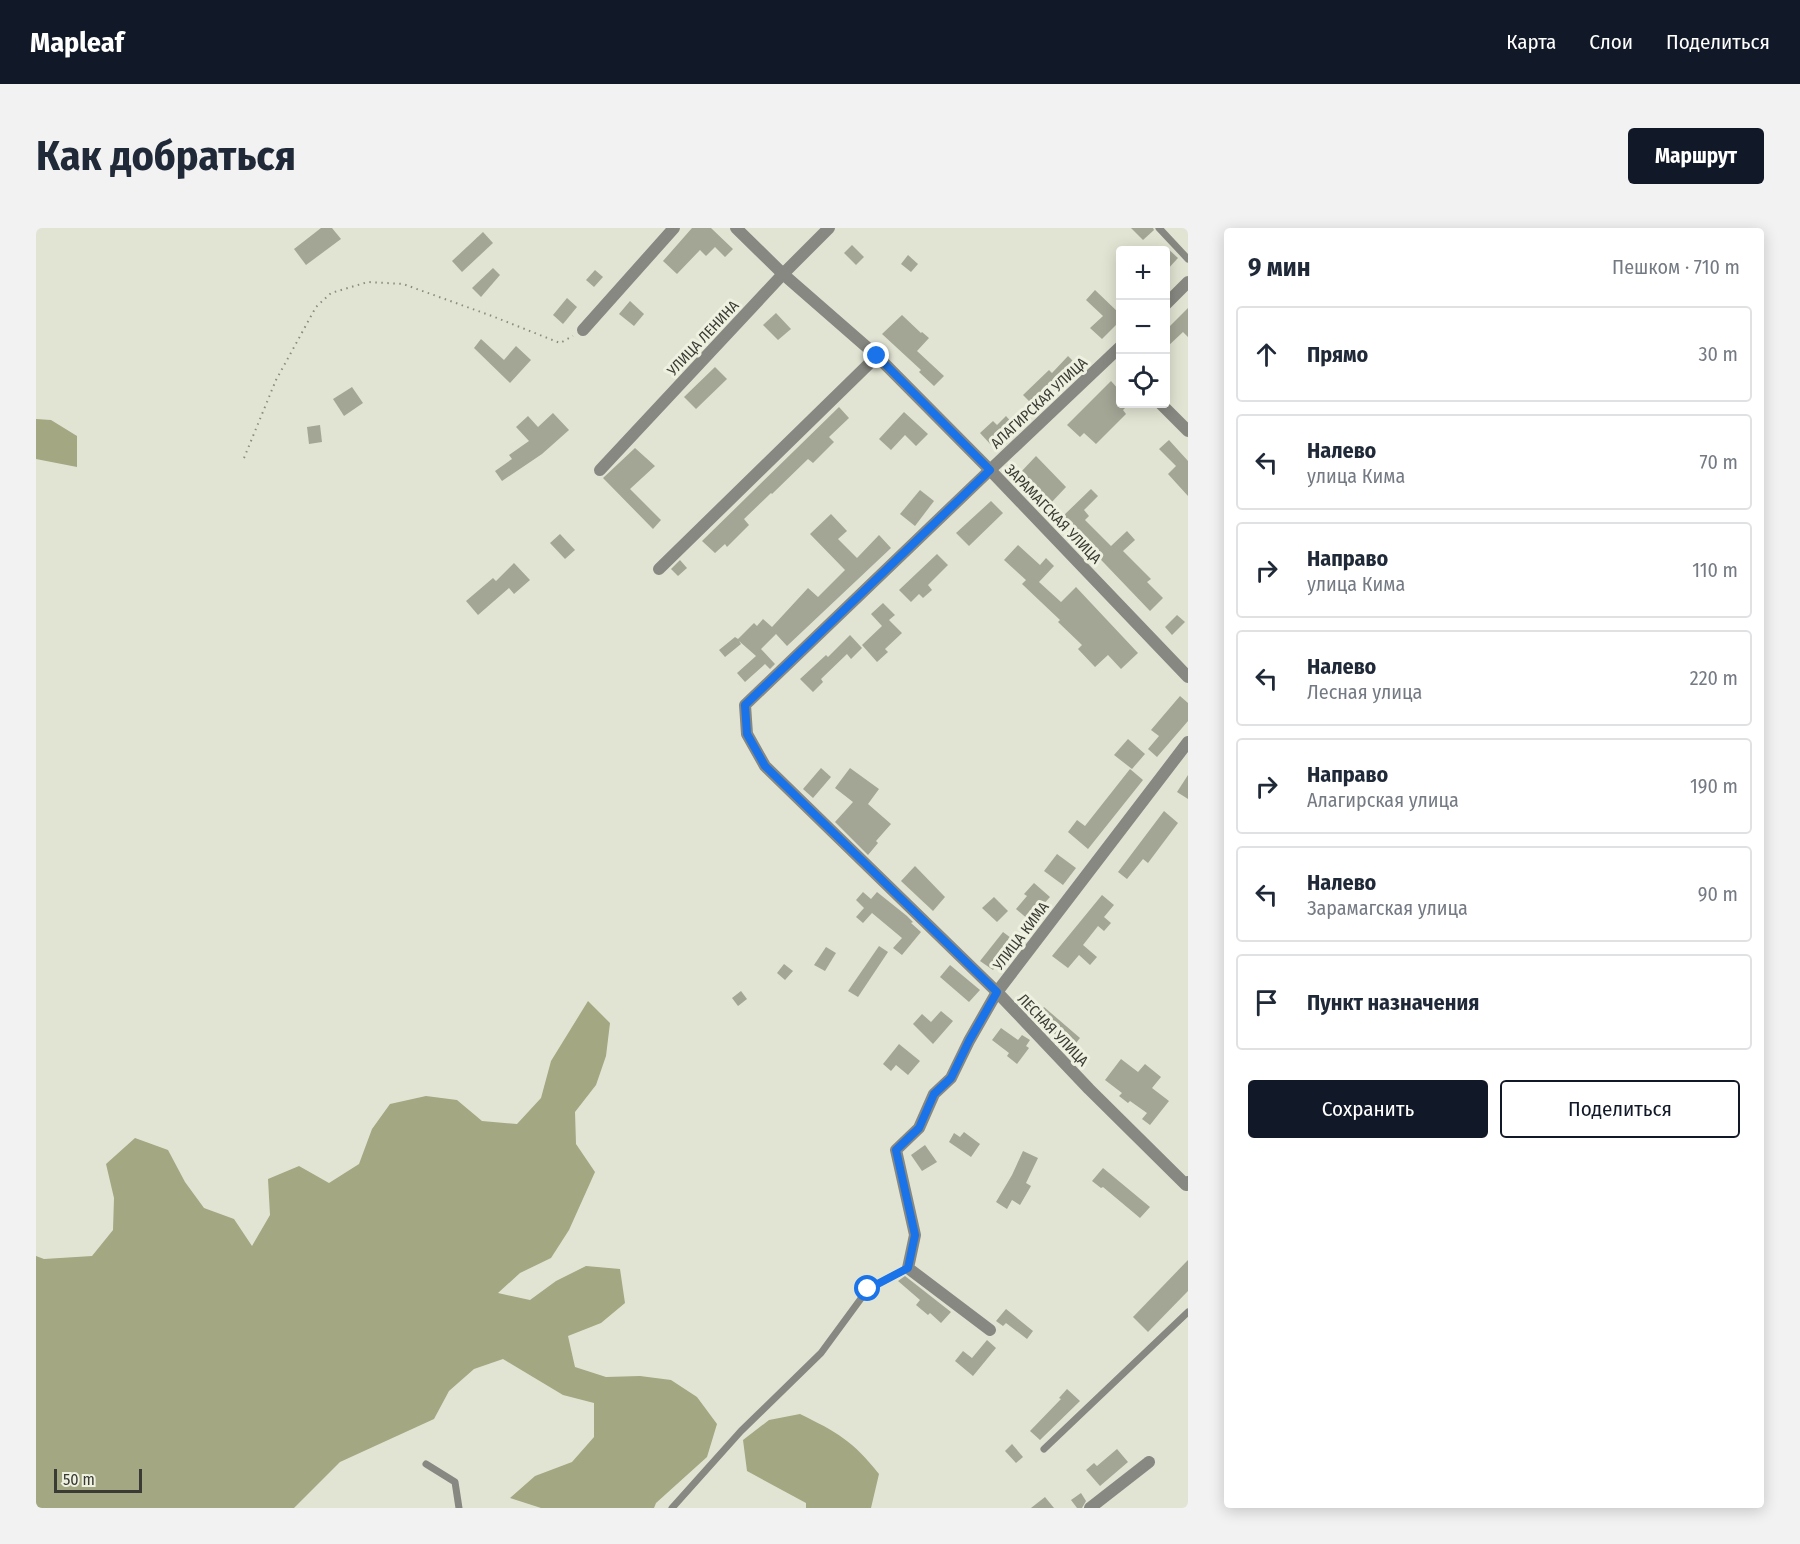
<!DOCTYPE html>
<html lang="ru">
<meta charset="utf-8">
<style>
body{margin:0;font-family:"Fira Sans Condensed",sans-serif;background:#f2f2f3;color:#1f2937}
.controls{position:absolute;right:18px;top:18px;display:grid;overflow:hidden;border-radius:6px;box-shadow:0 3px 15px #0003}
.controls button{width:54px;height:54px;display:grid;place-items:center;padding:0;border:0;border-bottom:2px solid #e0e1e3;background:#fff;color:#1f2937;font:30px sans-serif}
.scale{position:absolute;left:18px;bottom:15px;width:88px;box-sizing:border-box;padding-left:6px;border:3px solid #3a3b34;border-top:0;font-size:16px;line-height:21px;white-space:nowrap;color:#3a3b34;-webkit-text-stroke:4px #eff1e0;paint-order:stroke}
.stop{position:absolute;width:18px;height:18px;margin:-14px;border:4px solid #1a73e8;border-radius:50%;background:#fff}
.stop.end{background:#1a73e8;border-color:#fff;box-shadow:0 2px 6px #0008}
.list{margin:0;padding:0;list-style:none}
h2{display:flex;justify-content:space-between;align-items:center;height:78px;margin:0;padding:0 24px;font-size:26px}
h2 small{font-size:20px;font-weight:400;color:#747a83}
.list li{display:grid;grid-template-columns:39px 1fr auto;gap:18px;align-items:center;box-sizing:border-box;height:96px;margin:0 12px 12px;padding:0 12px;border:2px solid #e0e1e3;border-radius:6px}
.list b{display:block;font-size:22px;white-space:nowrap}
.list p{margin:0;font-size:20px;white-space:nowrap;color:#747a83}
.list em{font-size:20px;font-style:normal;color:#747a83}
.actions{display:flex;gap:12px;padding:18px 24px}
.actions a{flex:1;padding:14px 0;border:2px solid #111827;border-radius:6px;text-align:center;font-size:21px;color:#111827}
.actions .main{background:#111827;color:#fff}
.icon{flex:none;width:33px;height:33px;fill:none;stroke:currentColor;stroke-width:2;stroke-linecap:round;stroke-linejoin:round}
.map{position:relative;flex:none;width:1152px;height:1280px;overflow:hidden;border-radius:6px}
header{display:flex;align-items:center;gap:36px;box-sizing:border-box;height:84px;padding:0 30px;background:#111827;color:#fff}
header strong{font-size:28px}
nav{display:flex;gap:33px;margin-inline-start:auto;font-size:21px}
.intro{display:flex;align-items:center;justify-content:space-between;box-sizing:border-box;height:144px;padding:0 36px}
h1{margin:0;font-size:42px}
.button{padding:15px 27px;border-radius:6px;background:#111827;color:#fff;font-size:21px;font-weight:700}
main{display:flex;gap:36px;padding:0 36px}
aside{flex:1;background:#fff;border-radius:6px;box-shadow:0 3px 15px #0003}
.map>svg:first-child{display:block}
.forest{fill:#a3a782}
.building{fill:#a3a595}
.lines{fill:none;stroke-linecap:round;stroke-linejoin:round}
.path{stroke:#8a8c80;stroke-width:2;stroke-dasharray:1.5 4.5;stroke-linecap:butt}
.service{stroke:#878881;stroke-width:7}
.minor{stroke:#878881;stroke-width:12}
.tertiary{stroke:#878881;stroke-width:12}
.route{stroke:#1a73e8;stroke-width:8}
.labels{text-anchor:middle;stroke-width:6;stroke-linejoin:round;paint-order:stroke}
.street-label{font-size:15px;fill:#3a3b34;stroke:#eff1e0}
</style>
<header>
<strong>Mapleaf</strong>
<nav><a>Карта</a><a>Слои</a><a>Поделиться</a></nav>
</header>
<div class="intro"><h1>Как добраться</h1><a class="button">Маршрут</a></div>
<main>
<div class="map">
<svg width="1152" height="1280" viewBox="0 0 1152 1280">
<rect width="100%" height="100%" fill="#e2e4d3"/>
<g class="forest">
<path d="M 0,191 L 15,192 L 41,208 L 41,239 L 0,231 Z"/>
<path d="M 552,773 L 574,795 L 570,828 L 560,857 L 539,884 L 540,916 L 559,944 L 533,1002 L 515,1030 L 484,1045 L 462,1065 L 494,1072 L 520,1053 L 550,1038 L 584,1041 L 589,1075 L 565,1095 L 532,1108 L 539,1139 L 570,1149 L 604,1148 L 635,1152 L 661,1169 L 681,1196 L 671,1229 L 620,1275 L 618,1280 L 505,1280 L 474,1270 L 499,1248 L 536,1234 L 558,1209 L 558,1175 L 527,1167 L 467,1131 L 438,1141 L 413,1163 L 398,1191 L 304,1234 L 258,1280 L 0,1280 L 0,1028 L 8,1031 L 56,1028 L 77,1002 L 78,970 L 70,936 L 99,910 L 132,922 L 149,954 L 168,980 L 198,991 L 216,1018 L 234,987 L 232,951 L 263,938 L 293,955 L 323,936 L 336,901 L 354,876 L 390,868 L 421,872 L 446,893 L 481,896 L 505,870 L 515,833 Z"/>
<path d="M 764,1186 C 801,1204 817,1213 843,1246 L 835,1280 L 770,1280 L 770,1275 L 711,1243 L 707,1212 L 733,1192 Z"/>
</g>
<g class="building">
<path d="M 285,0 L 296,0 L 305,11 L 270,37 L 258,21 Z"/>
<path d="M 656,0 L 675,0 L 697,21 L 689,29 L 679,19 L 670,28 L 664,22 L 641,46 L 627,33 Z"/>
<path d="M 1095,0 L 1117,0 L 1118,2 L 1107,12 Z"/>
<path d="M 447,4 L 457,15 L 426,44 L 416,33 Z"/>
<path d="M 816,17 L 828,29 L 820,37 L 808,25 Z"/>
<path d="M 1130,19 L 1142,30 L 1130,43 Z"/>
<path d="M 872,27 L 882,36 L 875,44 L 865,36 Z"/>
<path d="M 457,40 L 464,47 L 445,69 L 436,60 Z"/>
<path d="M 559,42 L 567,49 L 558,59 L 550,52 Z"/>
<path d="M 1059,62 L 1084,86 L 1084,93 L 1066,111 L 1054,100 L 1067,88 L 1050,72 Z"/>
<path d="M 531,70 L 541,79 L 527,96 L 517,87 Z"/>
<path d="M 594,73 L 608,86 L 598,98 L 583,86 Z"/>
<path d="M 1152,80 L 1152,109 L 1147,104 L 1130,120 L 1130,102 Z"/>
<path d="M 740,85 L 755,101 L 742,112 L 727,97 Z"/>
<path d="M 866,87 L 885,105 L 886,104 L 893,110 L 881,123 L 908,148 L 898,158 L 883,144 L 885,142 L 846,106 Z"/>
<path d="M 445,111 L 468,132 L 480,118 L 495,132 L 474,155 L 438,120 Z"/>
<path d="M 1032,128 L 1040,136 L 1015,161 L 1011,157 L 994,174 L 987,167 L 1013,142 L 1016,145 Z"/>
<path d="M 679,139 L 691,151 L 660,181 L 648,169 Z"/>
<path d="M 1075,153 L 1084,163 L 1084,176 L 1093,176 L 1087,182 L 1090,186 L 1060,216 L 1048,205 L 1044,209 L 1031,197 Z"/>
<path d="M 316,159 L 327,175 L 308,188 L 297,171 Z"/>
<path d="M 803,179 L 813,190 L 793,209 L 798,214 L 777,235 L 772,231 L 736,266 L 735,265 L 708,291 L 713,297 L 691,319 L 689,316 L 679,325 L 666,313 Z"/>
<path d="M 868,184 L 892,206 L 880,218 L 869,207 L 855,222 L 843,211 Z"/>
<path d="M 517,185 L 533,202 L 506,226 L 466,253 L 459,243 L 476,231 L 473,227 L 493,213 L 480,199 L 492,188 L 502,199 Z"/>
<path d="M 970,188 L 978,197 L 956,218 L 944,205 L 957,193 L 961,197 Z"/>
<path d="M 284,197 L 286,214 L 273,216 L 271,199 Z"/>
<path d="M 1133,212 L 1152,233 L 1152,268 L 1132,246 L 1140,238 L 1123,221 Z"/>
<path d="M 599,220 L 619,238 L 594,261 L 625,292 L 617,301 L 567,250 Z"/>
<path d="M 1000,228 L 1030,259 L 1014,276 L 984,245 Z"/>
<path d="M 1055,261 L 1062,268 L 1048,282 L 1053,288 L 1049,292 L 1075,318 L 1091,303 L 1099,312 L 1087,323 L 1115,351 L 1111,354 L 1127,370 L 1114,383 L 1025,290 Z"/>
<path d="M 884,262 L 898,273 L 879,298 L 864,286 Z"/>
<path d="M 955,273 L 967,285 L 933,318 L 920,305 Z"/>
<path d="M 795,286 L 811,303 L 802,311 L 821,330 L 843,307 L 855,320 L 751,418 L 740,406 L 725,421 L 739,436 L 734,441 L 729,436 L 709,454 L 701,445 L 720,428 L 703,413 L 705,416 L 689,429 L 683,422 L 699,409 L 702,411 L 718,395 L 721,398 L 727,391 L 736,399 L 772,360 L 782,369 L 809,342 L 774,306 Z"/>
<path d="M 524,306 L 539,322 L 529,331 L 514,315 Z"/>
<path d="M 982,317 L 1004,337 L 1010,330 L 1018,338 L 1003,354 L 1025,374 L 1040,359 L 1102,425 L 1085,441 L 1072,427 L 1059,439 L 1042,421 L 1046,417 L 1022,394 L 1024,392 L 986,356 L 990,352 L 968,332 Z"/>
<path d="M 901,326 L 912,337 L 892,357 L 896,362 L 887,370 L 883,366 L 875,374 L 863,362 Z"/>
<path d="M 644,332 L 651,340 L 642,348 L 635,341 Z"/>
<path d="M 478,335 L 494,352 L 478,366 L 473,360 L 442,387 L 430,373 L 457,350 L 460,353 Z"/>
<path d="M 847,375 L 859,387 L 853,392 L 866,405 L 849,421 L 852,424 L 841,434 L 826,417 L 846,398 L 835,386 Z"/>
<path d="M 1141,387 L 1149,394 L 1136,407 L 1129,399 Z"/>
<path d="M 814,407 L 826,420 L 815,431 L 811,426 L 785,451 L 787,454 L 777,464 L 764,451 L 790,427 L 792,429 Z"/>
<path d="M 1144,468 L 1152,475 L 1152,493 L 1121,529 L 1112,521 L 1123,508 L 1115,502 Z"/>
<path d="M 1092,511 L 1109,526 L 1096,541 L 1078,527 Z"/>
<path d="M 785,540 L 795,549 L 777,570 L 767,561 Z"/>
<path d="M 814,540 L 843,561 L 832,576 L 855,596 L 840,613 L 842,615 L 832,627 L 799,594 L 817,574 L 799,560 Z"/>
<path d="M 1094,541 L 1107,552 L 1052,621 L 1032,604 L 1041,592 L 1049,598 Z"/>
<path d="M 1152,547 L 1152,571 L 1141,564 Z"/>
<path d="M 1128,583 L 1142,595 L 1112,635 L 1107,631 L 1091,651 L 1082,644 Z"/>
<path d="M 1021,626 L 1040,640 L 1027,657 L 1008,643 Z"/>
<path d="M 879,638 L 909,669 L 897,683 L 865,653 Z"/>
<path d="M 998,655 L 1014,669 L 993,692 L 980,681 L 991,668 L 988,666 Z"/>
<path d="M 827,664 L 835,671 L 841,664 L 871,688 L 877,694 L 875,695 L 885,704 L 866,727 L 857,720 L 866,710 L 836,685 L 827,695 L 820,689 L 828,680 L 820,672 Z"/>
<path d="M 1066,667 L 1078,677 L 1068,689 L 1075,695 L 1068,703 L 1062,698 L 1047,717 L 1061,729 L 1054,737 L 1043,727 L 1032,740 L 1016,728 Z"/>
<path d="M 958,669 L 972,683 L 961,694 L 946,680 Z"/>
<path d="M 967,704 L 979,713 L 957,742 L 944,733 Z"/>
<path d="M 843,718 L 852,724 L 822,769 L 812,763 Z"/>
<path d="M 790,719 L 800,725 L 789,743 L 778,737 Z"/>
<path d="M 748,736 L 757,743 L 749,752 L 741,745 Z"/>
<path d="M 914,737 L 944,762 L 933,774 L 904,749 Z"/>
<path d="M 705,763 L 711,771 L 702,778 L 696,770 Z"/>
<path d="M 1008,779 L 1044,810 L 1036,820 L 999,790 Z"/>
<path d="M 905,783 L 917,793 L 897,816 L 877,796 L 886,786 L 895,794 Z"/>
<path d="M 965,800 L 982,812 L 986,807 L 994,812 L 990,818 L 993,820 L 981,836 L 971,828 L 973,825 L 956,812 Z"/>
<path d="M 863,816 L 884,833 L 872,847 L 860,837 L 855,843 L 847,836 Z"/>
<path d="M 1085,831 L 1102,844 L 1109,836 L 1125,849 L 1116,860 L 1133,873 L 1114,897 L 1106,891 L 1111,885 L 1094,873 L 1092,875 L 1083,868 L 1086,865 L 1069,852 Z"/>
<path d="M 928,904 L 944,916 L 935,929 L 913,914 L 918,905 L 924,909 Z"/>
<path d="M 889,917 L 901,934 L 886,943 L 875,927 Z"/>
<path d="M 987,923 L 1002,930 L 990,955 L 995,958 L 984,977 L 976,972 L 971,981 L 960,974 L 976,947 Z"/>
<path d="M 1067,940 L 1114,979 L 1104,990 L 1067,959 L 1065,960 L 1056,953 Z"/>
<path d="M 1152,1032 L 1152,1063 L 1112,1104 L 1097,1089 Z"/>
<path d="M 869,1048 L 915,1084 L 905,1095 L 894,1085 L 892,1087 L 880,1077 L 884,1072 L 862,1053 Z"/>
<path d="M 970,1081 L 997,1103 L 991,1111 L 970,1095 L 967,1098 L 960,1093 Z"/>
<path d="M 951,1112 L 960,1120 L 937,1148 L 919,1133 L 927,1123 L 936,1130 Z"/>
<path d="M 1031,1161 L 1044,1173 L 1004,1212 L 994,1203 L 1025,1171 L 1023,1170 Z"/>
<path d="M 976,1216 L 987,1229 L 980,1235 L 969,1223 Z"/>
<path d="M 1081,1221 L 1092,1234 L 1064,1258 L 1050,1242 L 1058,1235 L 1061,1238 Z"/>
<path d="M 1045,1265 L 1050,1273 L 1046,1280 L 1041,1280 L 1035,1272 Z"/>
<path d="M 1009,1269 L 1018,1280 L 995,1280 Z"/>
</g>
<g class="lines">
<path class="path" d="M 208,230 L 240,152 L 280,79 L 295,65 L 332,54 L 367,56 L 456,88 L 524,115 L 537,108"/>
<g class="service">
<path d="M 1123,0 L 1152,31"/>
<path d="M 1008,1221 L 1152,1084"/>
<path d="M 390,1236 L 419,1254 L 423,1280"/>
<path d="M 636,1280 L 705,1203 L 785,1125 L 832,1061 L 872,1040"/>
</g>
<g class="minor">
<path d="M 1130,76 L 1152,54"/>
<path d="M 547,102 L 638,0"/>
<path d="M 1084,119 L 954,242 L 709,477 L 711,506 L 729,538 L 961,764 L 1053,861 L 1150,957 L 1152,954"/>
<path d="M 1125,176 L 1152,203"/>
<path d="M 564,242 L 747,46"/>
<path d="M 623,341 L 841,128"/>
<path d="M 954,1102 L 872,1040 L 879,1007 L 860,922 L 883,900 L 898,866 L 915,850 L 933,813 L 961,764 L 1152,514"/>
<path d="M 1054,1280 L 1113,1234"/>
</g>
<g class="tertiary">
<path d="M 700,0 L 747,46 L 841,128 L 954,242 L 1152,449"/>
<path d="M 747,46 L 793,0"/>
</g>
</g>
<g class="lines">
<path class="route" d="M 832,1061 L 872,1040 L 879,1007 L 860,922 L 883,900 L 898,866 L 915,850 L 933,813 L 961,764 L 729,538 L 711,506 L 709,477 L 954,242 L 841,128"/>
</g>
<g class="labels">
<g class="street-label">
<text transform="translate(667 110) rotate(-47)" y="5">УЛИЦА ЛЕНИНА</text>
<text transform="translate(1003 175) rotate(-43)" y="5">АЛАГИРСКАЯ УЛИЦА</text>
<text transform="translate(1017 286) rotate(46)" y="5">ЗАРАМАГСКАЯ УЛИЦА</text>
<text transform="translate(985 708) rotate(-53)" y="5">УЛИЦА КИМА</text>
<text transform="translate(1017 802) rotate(46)" y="5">ЛЕСНАЯ УЛИЦА</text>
</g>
</g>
</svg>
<div class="controls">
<button>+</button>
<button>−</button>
<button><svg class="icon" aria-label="locate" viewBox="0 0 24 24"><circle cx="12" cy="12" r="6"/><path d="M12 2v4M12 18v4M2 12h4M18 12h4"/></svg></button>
</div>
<div class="scale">50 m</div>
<div class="stop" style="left:832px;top:1061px"></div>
<div class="stop end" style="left:841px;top:128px"></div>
</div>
<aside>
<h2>9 мин<small>Пешком · 710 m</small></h2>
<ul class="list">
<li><svg class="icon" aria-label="ahead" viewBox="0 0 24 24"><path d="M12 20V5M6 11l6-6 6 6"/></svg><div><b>Прямо</b></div><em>30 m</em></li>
<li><svg class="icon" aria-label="left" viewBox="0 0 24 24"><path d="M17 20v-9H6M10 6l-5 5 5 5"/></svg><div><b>Налево</b><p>улица Кима</p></div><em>70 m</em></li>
<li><svg class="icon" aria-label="right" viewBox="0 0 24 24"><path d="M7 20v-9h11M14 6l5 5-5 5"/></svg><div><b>Направо</b><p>улица Кима</p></div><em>110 m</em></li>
<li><svg class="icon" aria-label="left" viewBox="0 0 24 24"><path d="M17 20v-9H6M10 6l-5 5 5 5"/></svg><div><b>Налево</b><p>Лесная улица</p></div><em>220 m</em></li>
<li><svg class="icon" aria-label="right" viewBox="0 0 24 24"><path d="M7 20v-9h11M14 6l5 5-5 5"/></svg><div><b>Направо</b><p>Алагирская улица</p></div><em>190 m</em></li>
<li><svg class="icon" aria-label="left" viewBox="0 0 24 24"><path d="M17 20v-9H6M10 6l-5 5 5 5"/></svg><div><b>Налево</b><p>Зарамагская улица</p></div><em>90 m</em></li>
<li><svg class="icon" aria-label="arrive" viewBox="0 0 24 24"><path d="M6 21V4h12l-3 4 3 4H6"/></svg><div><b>Пункт назначения</b></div></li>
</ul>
<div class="actions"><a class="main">Сохранить</a><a>Поделиться</a></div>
</aside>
</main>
